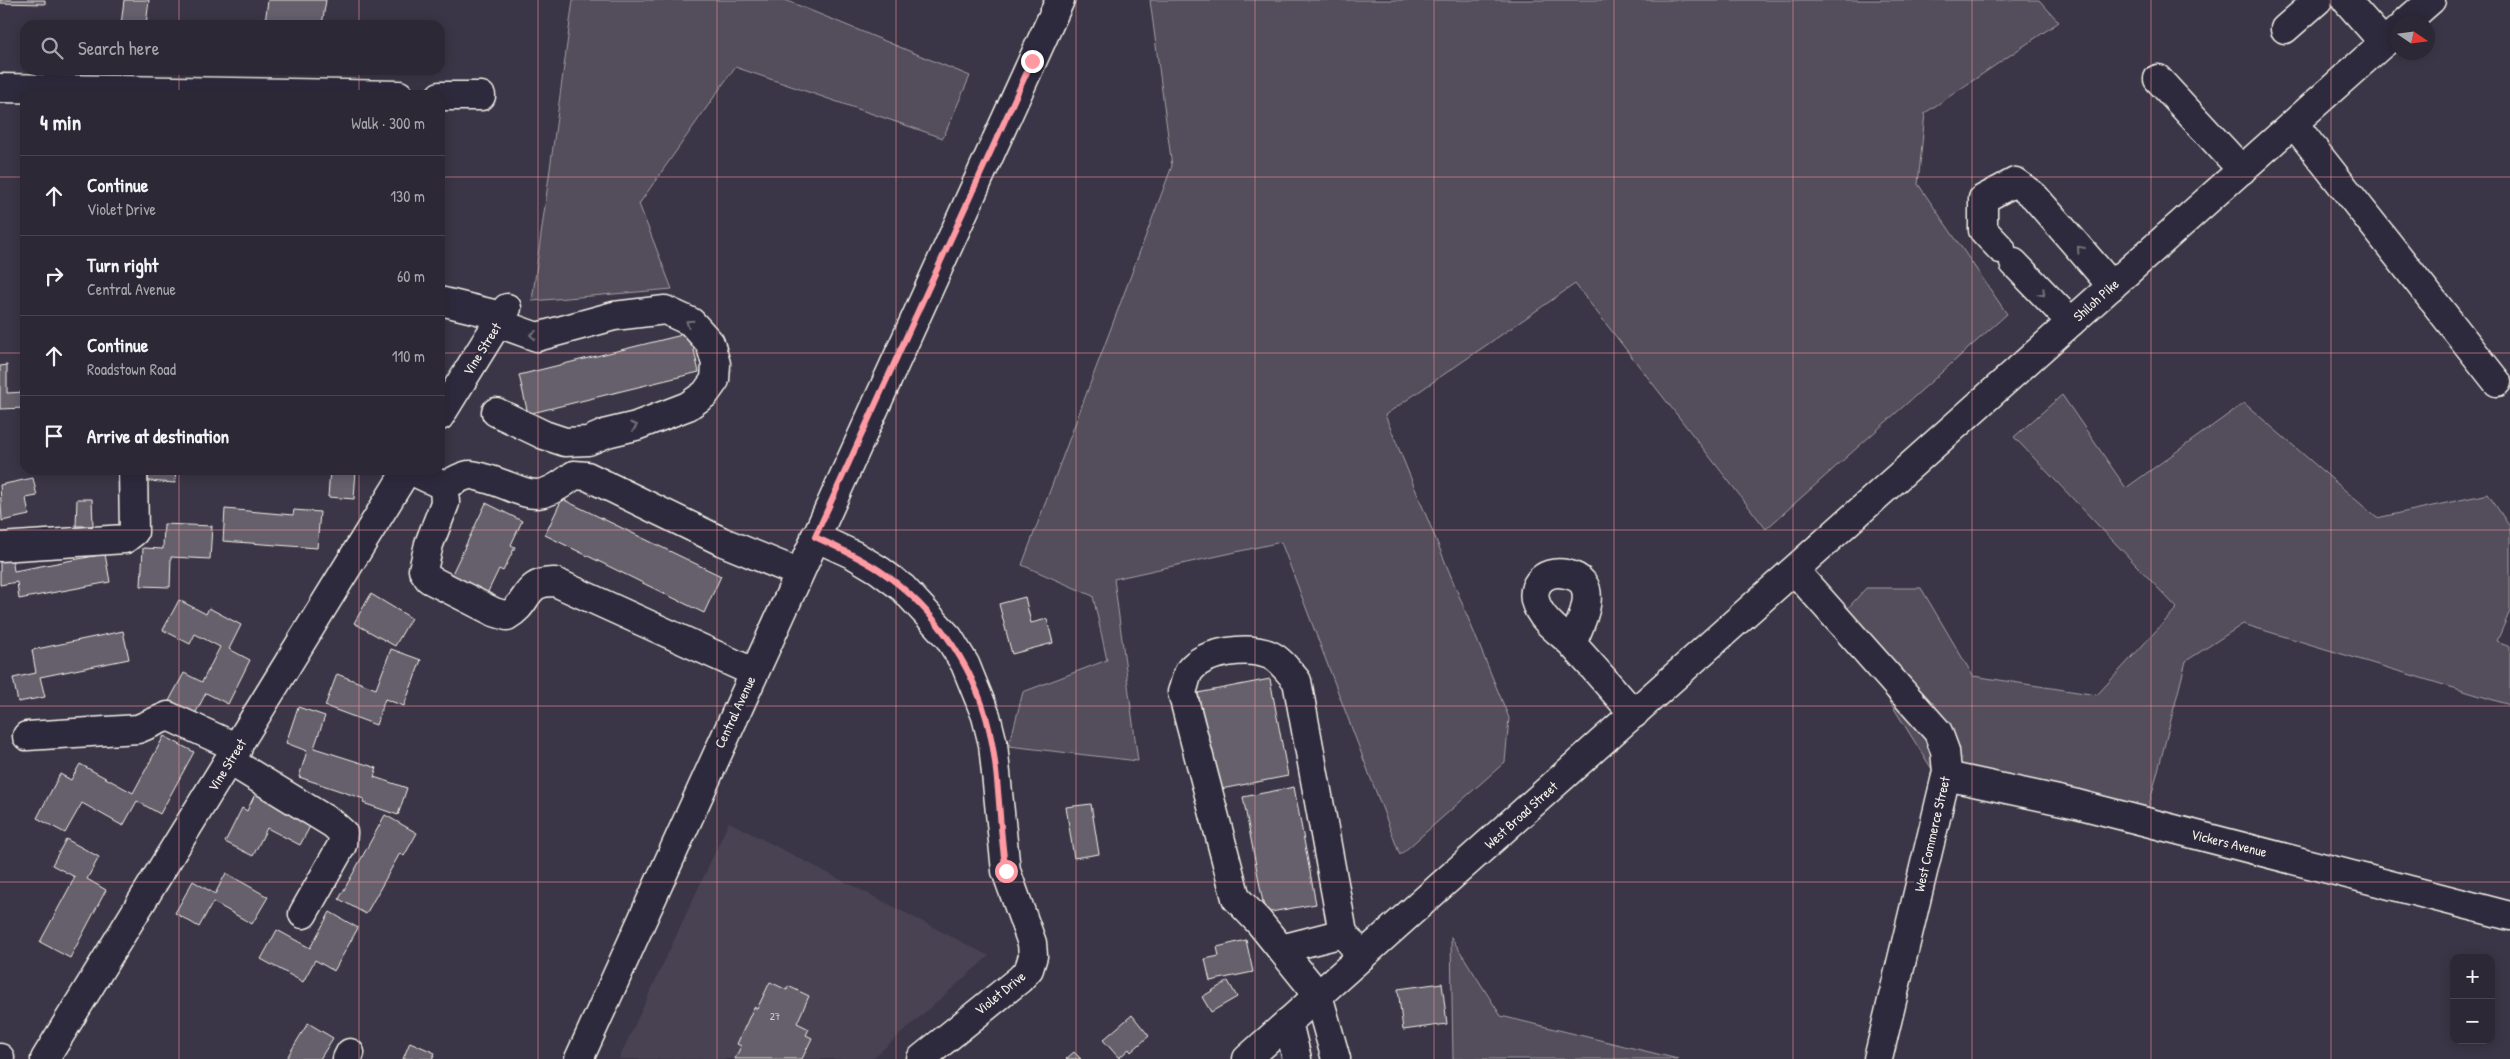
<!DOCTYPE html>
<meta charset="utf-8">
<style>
body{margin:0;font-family:"Patrick Hand",sans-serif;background:#34303d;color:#f1f3f6}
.controls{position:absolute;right:15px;bottom:15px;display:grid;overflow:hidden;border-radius:10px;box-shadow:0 2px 12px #0003}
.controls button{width:45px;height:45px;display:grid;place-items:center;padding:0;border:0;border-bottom:1px solid #484450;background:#2c2835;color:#f1f3f6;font:25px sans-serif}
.compass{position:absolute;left:2390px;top:15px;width:45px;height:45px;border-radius:50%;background:#2c2835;box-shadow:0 2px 12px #0003;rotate:103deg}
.stop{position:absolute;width:15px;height:15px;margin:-11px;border:4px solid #ff9aa2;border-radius:50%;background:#fff}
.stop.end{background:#ff9aa2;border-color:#fff;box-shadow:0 1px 5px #0008}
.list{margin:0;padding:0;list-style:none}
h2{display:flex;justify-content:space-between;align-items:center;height:65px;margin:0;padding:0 20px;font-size:21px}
h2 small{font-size:16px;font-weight:400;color:#a6a6ad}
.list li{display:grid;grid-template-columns:32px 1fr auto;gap:15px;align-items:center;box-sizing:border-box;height:80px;padding:0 20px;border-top:1px solid #484450}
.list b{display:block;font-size:19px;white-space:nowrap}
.list p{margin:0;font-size:16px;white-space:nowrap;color:#a6a6ad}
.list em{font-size:16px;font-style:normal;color:#a6a6ad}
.icon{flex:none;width:28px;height:28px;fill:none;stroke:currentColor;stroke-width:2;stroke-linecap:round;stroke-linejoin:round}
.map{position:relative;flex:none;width:2510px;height:1059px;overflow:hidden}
.search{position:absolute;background:#2c2835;box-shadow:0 2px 12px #0003;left:20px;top:20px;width:425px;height:55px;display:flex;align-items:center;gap:12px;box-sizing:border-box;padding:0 18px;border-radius:15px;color:#a6a6ad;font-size:19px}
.panel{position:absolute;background:#2c2835;box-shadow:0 2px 12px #0003;left:20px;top:90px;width:425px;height:385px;border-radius:15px}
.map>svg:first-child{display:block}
.built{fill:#484352}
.green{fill:#534e5c;stroke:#a4a0a2}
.building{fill:#65616c;stroke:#f4f1e8}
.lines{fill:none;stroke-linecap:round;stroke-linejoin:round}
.minor-casing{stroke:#f4f1e8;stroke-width:31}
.major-casing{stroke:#f4f1e8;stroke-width:31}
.highway-casing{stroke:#f4f1e8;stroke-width:31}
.minor{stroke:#2f2a3d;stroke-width:28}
.major{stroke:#2f2a3d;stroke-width:28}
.highway{stroke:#2f2a3d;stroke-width:28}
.oneway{stroke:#747079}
.route{stroke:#ff9aa2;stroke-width:6}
.grid{fill:none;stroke:#ff9aa2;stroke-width:1;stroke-opacity:0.55}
.labels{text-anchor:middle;stroke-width:4.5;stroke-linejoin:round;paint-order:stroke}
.number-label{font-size:11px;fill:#d0cdc9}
.street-label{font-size:14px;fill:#f4f1e8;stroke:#2f2a3d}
</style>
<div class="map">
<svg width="2510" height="1059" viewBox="0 0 2510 1059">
<rect width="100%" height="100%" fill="#3b3647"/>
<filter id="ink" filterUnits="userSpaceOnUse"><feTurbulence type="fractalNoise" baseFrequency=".02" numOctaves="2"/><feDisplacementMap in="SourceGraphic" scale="10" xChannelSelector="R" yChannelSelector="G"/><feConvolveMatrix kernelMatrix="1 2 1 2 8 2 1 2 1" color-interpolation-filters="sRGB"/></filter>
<g filter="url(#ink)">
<path class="built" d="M 729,822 L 989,956 L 872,1059 L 619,1059 Z"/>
<g class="green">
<path d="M 573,0 L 785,0 L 970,76 L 943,138 L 735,67 L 639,204 L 672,289 L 532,301 Z"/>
<path d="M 1150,0 L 2039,0 L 2059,22 L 1925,113 L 1918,184 L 2007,314 L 1766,529 L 1575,284 L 1385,415 L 1509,718 L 1505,762 L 1400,855 L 1281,542 L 1114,579 L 1138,761 L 1009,746 L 1023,692 L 1107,660 L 1093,596 L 1022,565 L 1172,166 Z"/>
<path d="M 2062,395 L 2126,488 L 2244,403 L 2377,518 L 2488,494 L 2510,527 L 2510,611 L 2497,641 L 2510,646 L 2510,705 L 2243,624 L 2186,661 L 2143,829 L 1940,782 L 1838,619 L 1866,588 L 1921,588 L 1973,676 L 2097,695 L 2177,608 L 2014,437 Z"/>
<path d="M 1451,937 L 1501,1016 L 1678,1059 L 1453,1059 Z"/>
</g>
<g class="building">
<path d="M 0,0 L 45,0 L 45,4 L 0,3 Z"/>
<path d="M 124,0 L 149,0 L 146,25 L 121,25 Z"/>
<path d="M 268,0 L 326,0 L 322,25 L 265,23 Z"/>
<path d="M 690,333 L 699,372 L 528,414 L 519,375 Z"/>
<path d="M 7,365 L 7,393 L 25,392 L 25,408 L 0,409 L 0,366 Z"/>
<path d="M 149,470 L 176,470 L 175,483 L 148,481 Z"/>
<path d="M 330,470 L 356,470 L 354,499 L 328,497 Z"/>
<path d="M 33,478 L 37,496 L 26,498 L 29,515 L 2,521 L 0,485 Z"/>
<path d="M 77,499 L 92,499 L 93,526 L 76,526 Z"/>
<path d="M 562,499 L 721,576 L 704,613 L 545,535 Z"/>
<path d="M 486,503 L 522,521 L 511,545 L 515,547 L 503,571 L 499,569 L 483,602 L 447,584 Z"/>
<path d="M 225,509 L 293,515 L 294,510 L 320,512 L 317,548 L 223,541 Z"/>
<path d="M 164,524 L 212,526 L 210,559 L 171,557 L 170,587 L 141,586 L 143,548 L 163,549 Z"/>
<path d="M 105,554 L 110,582 L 19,599 L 17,582 L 0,585 L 0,559 L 12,557 L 14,571 Z"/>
<path d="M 371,594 L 411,618 L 395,646 L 354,623 Z"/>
<path d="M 1025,597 L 1031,623 L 1047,619 L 1053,643 L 1012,654 L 999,604 Z"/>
<path d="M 179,600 L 206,614 L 209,608 L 241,625 L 229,649 L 250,660 L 228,704 L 206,693 L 195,714 L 169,701 L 184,673 L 202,682 L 220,647 L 195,634 L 190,644 L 163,630 Z"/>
<path d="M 123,631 L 129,659 L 40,677 L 45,697 L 18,702 L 13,678 L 36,673 L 32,650 Z"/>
<path d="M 391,649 L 421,660 L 404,706 L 385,699 L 376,725 L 325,706 L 337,674 L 376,689 Z"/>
<path d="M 1270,679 L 1288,776 L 1216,790 L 1198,693 Z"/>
<path d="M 298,707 L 325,716 L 314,748 L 377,768 L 374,777 L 407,788 L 398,815 L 363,803 L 364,799 L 299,777 L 307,751 L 286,743 Z"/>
<path d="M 164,736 L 194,752 L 160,814 L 137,801 L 123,826 L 82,803 L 65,833 L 37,818 L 60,774 L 71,780 L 80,764 L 133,793 Z"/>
<path d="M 1294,787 L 1316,904 L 1265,913 L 1243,797 Z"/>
<path d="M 256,792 L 313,821 L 300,845 L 267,828 L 253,856 L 225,842 L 242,808 L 247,811 Z"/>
<path d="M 1091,804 L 1099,854 L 1074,858 L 1066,807 Z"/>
<path d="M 385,815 L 417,833 L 404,856 L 400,853 L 366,914 L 339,899 Z"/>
<path d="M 66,839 L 99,857 L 87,879 L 106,890 L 70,958 L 40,942 L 75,877 L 52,865 Z"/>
<path d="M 226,873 L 268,897 L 252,924 L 213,902 L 199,927 L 175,913 L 193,881 L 215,894 Z"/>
<path d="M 330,912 L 358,928 L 334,971 L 315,960 L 303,982 L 261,959 L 277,930 L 310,948 Z"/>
<path d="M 1246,940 L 1253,972 L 1210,981 L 1205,959 L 1219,956 L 1217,947 Z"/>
<path d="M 1228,981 L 1237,997 L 1211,1012 L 1202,997 Z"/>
<path d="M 770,982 L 787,990 L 788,986 L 809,996 L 797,1023 L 809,1029 L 806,1035 L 812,1038 L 802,1059 L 735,1059 L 741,1046 L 737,1044 L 754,1007 L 757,1009 Z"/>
<path d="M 1442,983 L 1447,1024 L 1403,1030 L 1398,989 Z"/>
<path d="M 1132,1015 L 1149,1036 L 1131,1052 L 1129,1049 L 1119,1058 L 1103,1040 Z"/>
<path d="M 308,1023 L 333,1038 L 320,1059 L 286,1059 Z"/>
<path d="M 410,1042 L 435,1053 L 432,1059 L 403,1059 Z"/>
<path d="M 1074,1052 L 1081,1059 L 1066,1059 Z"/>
</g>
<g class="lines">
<defs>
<g id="minor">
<path d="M 2346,0 L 2384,43"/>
<path d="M 2285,29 L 2318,0"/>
<path d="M 2158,79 L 2242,170"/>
<path d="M 0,88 L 399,95"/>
<path d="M 440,96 L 481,96"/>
<path d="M 2294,124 L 2497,382"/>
<path d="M 2001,249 L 1983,230 L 1983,199 L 2015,182 L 2034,196 L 2112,286"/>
<path d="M 2014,263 L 2071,322"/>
<path d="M 440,301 L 502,316"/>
<path d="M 496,412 L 544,435 L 565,442 L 588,441 L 607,433 L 636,426 L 688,406 L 705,394 L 715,380 L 716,364 L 710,343 L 691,322 L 665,310 L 614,316 L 537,337 L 498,323"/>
<path d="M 440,416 L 507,308"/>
<path d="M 410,470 L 444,486 C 451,483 461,476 469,475 C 473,474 480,477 484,478 C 527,489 532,509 574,475 L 587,476 L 723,542 L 799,573"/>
<path d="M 444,486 L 445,503 L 429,544 L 423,570 L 429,579 L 494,612 L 507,616 C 530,604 523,581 555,582 L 753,672"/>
<path d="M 815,537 L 854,555 L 879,570 L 903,588 L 949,638 L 965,664 L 986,716 L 993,744 L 1006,871 L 1032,943 L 1033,956 L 1029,969 L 1020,979 L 921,1059"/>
<path d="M 0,547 L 125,539 L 134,532 L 133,470"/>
<path d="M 1795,571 L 1938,732 L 1945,751 L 1947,772 L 1878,1059"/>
<path d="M 1572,644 C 1580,623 1604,581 1566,574 C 1543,569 1526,588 1539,610 C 1547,625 1563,634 1573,645 C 1594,668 1614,691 1634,714"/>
<path d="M 27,736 L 138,729 L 168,716 L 238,748"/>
<path d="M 230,761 L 333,824 L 343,833 L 342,845 L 303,914"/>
<path d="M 1946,776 L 2077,804 L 2510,916"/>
<path d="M 1281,949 L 1343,933"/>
<path d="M 1288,1022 L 1297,1059"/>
<path d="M 45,1059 L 407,470"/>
<path d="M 347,1059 L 350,1053"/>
<path d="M 1336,1059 L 1318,995 L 1259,922 L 1236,898 L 1182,692 C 1185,685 1186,675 1190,670 C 1205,651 1248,646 1270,655 C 1281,660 1289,672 1297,681 L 1343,933 L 1362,956"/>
</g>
<g id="major">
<path d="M 0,1058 L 0,1059"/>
<path d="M 579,1059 L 1060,0"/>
</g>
<g id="highway">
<path d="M 2406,22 L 2431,0"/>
<path d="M 1247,1059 L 2398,30"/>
</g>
</defs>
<use href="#minor" class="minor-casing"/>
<use href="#major" class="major-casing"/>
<use href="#highway" class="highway-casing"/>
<use href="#minor" class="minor"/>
<use href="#major" class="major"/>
<use href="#highway" class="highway"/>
</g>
<defs><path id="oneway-chevron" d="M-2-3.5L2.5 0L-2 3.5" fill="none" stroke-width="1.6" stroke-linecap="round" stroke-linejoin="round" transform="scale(1.25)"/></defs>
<g class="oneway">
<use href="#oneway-chevron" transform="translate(2080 249) rotate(-131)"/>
<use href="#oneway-chevron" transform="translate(2042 293) rotate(45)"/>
<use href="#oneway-chevron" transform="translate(689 323) rotate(-145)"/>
<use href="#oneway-chevron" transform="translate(533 335) rotate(-176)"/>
<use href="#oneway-chevron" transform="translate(634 426) rotate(-18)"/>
</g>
</g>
<g class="lines" filter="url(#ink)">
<path class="route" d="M 1006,871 C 999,829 1000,785 992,743 C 980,674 937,609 879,570 C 859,557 837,547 815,537 L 1032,61"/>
</g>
<path class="grid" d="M 179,0 L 179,25M 359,0 L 359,25M 538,0 L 538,1059M 717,0 L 717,1059M 896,0 L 896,1059M 1076,0 L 1076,1059M 1255,0 L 1255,1059M 1434,0 L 1434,1059M 1614,0 L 1614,1059M 1793,0 L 1793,1059M 1972,0 L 1972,1059M 2151,0 L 2151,1059M 2331,0 L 2331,1059M 179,70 L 179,95M 359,70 L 359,95M 0,177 L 25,177M 440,177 L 2510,177M 0,353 L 25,353M 440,353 L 2510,353M 179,470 L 179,1059M 359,470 L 359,1059M 0,530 L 2510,530M 0,706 L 2510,706M 0,882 L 2510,882"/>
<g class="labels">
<g class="number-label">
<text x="775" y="1020">27</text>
</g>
<g class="street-label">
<text transform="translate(2096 300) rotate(-42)" y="5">Shiloh Pike</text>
<text transform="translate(482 349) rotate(-58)" y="5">Vine Street</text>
<text transform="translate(735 712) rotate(-65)" y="5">Central Avenue</text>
<text transform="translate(227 765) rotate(-58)" y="5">Vine Street</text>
<text transform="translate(1521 815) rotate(-42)" y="5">West Broad Street</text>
<text transform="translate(1932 834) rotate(-77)" y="5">West Commerce Street</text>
<text transform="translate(2229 843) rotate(14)" y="5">Vickers Avenue</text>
<text transform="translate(1000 993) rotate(-39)" y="5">Violet Drive</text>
</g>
</g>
</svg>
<div class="controls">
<button>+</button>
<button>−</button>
</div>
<svg class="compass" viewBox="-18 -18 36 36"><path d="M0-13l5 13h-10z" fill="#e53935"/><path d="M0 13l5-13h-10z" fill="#a6a6ad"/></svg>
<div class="stop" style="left:1006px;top:871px"></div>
<div class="stop end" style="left:1032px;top:61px"></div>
<div class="search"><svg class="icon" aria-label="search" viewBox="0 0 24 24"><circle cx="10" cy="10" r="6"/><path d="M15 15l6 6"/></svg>Search here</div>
<section class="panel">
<h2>4 min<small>Walk · 300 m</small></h2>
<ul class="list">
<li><svg class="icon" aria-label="ahead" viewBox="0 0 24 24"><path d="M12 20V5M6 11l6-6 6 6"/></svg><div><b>Continue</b><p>Violet Drive</p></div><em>130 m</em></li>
<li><svg class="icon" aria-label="right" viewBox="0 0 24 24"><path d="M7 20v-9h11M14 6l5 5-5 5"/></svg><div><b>Turn right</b><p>Central Avenue</p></div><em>60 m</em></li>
<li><svg class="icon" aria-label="ahead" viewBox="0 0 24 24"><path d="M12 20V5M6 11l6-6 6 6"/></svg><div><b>Continue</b><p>Roadstown Road</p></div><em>110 m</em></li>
<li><svg class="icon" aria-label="arrive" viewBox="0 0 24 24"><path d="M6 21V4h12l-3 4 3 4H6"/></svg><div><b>Arrive at destination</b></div></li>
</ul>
</section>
</div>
